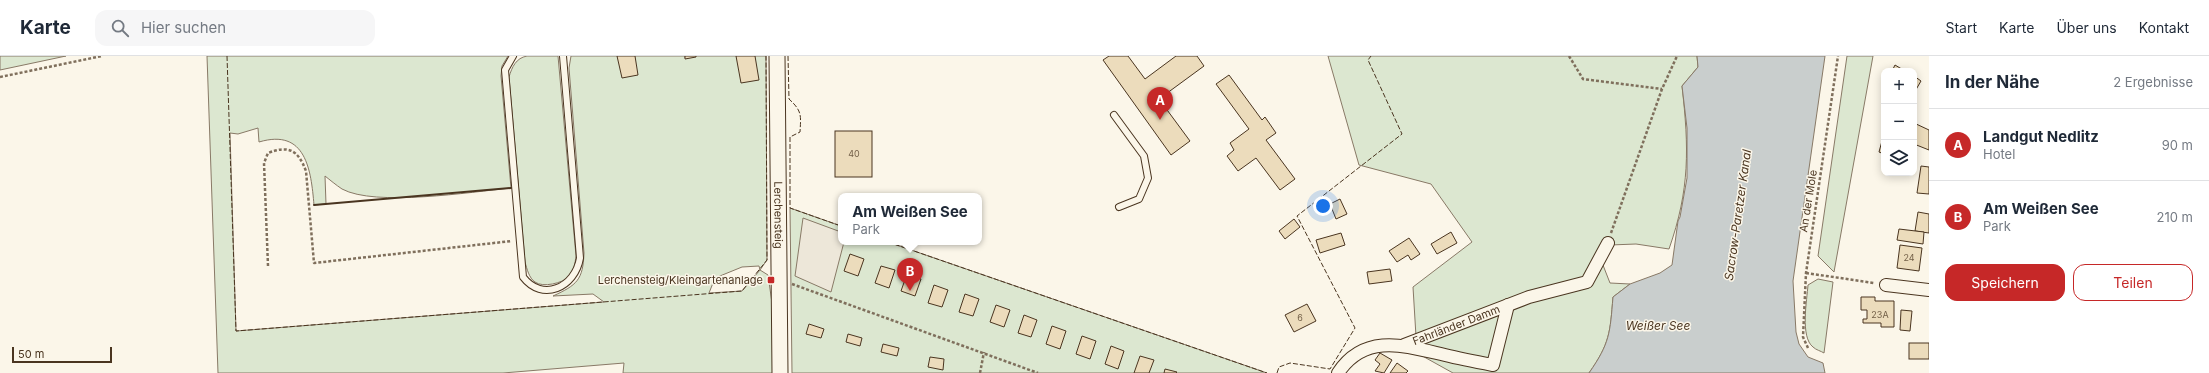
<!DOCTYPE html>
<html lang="de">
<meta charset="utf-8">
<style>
body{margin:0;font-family:Inter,sans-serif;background:#f6f6f7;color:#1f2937}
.controls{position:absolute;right:12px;top:12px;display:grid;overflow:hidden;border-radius:8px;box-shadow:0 2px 10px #0003}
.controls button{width:36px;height:36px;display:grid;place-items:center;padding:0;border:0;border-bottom:1px solid #e0e1e3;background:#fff;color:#1f2937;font:20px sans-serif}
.scale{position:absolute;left:12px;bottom:10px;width:100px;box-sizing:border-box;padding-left:4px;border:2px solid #4a3520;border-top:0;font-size:11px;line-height:14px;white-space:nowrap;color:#4a3520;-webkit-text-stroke:3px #fbf6e9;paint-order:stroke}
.you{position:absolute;left:1323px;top:150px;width:14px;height:14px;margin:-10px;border:3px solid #fff;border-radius:50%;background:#1a73e8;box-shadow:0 0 0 6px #1a73e833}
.badge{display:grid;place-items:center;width:26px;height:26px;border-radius:50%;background:#c62828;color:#fff;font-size:13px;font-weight:700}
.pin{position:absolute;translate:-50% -33px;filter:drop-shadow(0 1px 2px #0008)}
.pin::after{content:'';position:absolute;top:21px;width:14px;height:12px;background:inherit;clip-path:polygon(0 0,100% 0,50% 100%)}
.popup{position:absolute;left:838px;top:137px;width:144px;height:52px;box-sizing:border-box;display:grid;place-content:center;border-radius:8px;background:#fff;filter:drop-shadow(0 1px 3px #0005);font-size:13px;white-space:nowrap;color:#747a83}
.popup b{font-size:15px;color:#1f2937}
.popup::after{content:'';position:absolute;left:50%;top:100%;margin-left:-8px;border:8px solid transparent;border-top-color:#fff}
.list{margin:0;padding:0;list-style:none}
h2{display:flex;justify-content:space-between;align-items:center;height:52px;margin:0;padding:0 16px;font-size:17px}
h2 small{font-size:13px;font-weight:400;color:#747a83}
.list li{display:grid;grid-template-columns:26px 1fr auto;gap:12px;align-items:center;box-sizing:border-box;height:72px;padding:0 16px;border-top:1px solid #e0e1e3}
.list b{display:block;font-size:15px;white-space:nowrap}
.list p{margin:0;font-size:13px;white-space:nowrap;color:#747a83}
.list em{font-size:13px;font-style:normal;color:#747a83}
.actions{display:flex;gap:8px;padding:12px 16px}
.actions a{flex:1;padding:9px 0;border:1px solid #c62828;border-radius:12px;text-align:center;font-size:14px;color:#c62828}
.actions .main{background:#c62828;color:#fff}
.icon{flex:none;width:22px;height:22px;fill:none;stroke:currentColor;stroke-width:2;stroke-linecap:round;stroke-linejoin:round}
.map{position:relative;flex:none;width:1929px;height:317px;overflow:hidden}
header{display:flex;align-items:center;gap:24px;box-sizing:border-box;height:56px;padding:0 20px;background:#fff;border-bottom:1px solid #e0e1e3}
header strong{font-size:19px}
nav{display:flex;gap:22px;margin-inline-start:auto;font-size:14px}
.search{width:280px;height:36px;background:#f6f6f7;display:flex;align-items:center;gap:10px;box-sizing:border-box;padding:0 14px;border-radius:12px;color:#747a83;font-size:15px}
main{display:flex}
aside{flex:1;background:#fff}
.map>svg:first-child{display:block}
.green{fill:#dce7d0;stroke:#887966;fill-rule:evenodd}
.parking{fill:#ede7d9;stroke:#887966}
.water{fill:#c9cecd;stroke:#887966}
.building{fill:#ecdcbc;stroke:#4a3520}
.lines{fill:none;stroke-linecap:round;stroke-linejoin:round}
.service-casing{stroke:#4a3520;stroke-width:8}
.minor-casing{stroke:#4a3520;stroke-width:14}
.tertiary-casing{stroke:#4a3520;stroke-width:17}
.path{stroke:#7f6f5c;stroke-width:2.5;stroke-dasharray:3 2;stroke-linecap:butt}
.service{stroke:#fbf6e9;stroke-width:6}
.minor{stroke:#fbf6e9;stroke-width:12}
.tertiary{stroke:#fbf6e9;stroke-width:15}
.fence{stroke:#4a3520;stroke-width:1;stroke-dasharray:5 2;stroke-linecap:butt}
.wall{stroke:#4a3520;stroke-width:2}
.poi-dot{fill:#c62828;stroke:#fbf6e9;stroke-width:1.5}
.labels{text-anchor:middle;stroke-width:3;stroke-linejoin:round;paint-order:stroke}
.number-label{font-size:9px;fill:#725f47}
.street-label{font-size:11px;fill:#4a3520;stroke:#fbf6e9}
.poi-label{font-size:11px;fill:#4a3520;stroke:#fbf6e9;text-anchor:end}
.water-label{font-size:12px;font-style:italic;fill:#4a3520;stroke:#fbf6e9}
</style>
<header>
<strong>Karte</strong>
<div class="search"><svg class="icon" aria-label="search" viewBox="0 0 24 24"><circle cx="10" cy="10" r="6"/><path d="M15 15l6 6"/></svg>Hier suchen</div>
<nav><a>Start</a><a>Karte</a><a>Über uns</a><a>Kontakt</a></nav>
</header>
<main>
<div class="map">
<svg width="1929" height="317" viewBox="0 0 1929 317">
<rect width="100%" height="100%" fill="#fbf6e9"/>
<g class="green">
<path d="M 0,0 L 66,0 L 0,14 Z"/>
<path d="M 207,0 L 508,0 L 502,10 L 501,20 L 511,132 C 471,136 375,151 342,133 C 336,129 330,124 325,120 L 326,148 L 314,149 C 311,114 306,72 259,86 L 258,72 L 238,78 L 230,77 L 236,275 L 604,246 L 593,238 L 553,240 C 577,229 583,224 584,197 L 569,12 L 571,0 L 685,0 L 685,2 L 696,0 L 766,0 L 767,204 L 760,214 L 768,219 L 772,247 L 774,317 L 623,317 L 624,307 L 503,317 L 218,317 ZM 759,210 L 760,214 L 742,235 L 709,237 L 715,222 L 742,211 Z"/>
<path d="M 527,0 L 558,0 L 576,200 C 575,207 574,216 569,221 C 562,227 543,232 535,226 C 529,222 527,213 525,206 L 509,21 C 512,11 516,2 527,0 Z"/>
<path d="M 1328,0 L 1697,0 L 1698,11 L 1682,30 C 1689,92 1690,133 1669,193 L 1636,188 L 1610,189 L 1601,204 L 1610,227 L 1630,228 L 1613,241 C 1610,277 1610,287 1589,317 L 1453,317 L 1417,297 L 1413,231 L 1472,186 L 1431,128 L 1359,109 Z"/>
<path d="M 1847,0 L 1873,0 L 1834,216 L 1818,200 Z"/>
<path d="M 790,152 L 841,170 L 841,186 L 888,186 L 1267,317 L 792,317 Z"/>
<path d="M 1818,223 L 1833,226 L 1824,297 C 1821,295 1816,294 1813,291 C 1800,281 1807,244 1808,229 Z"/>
</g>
<path class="parking" d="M 803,162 L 841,176 L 841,186 L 844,186 L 831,236 L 795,220 Z"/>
<path class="water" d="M 1697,0 L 1825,0 L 1793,225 L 1796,276 L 1799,288 L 1808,301 L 1823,307 L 1825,317 L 1589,317 C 1610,287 1610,277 1613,241 L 1630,228 L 1660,217 L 1672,209 L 1678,165 L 1680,161 L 1687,122 L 1687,72 L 1682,30 L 1698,11 Z"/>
<g class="building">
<path d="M 617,0 L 635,0 L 638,19 L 622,22 Z"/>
<path d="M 685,0 L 696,0 L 696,1 L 685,3 Z"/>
<path d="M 736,0 L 755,0 L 759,24 L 741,27 Z"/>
<path d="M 1109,0 L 1128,0 L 1145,23 L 1176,0 L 1197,0 L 1204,10 L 1159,43 L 1190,85 L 1171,99 L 1103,4 Z"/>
<path d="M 1895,9 L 1905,15 L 1892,15 Z"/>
<path d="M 1229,19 L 1262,64 L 1265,61 L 1276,77 L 1266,84 L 1295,123 L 1280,134 L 1256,102 L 1238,115 L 1227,100 L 1234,94 L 1230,87 L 1249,73 L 1216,28 Z"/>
<path d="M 1914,20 L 1921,25 L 1914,37 Z"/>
<path d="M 1914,67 L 1929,74 L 1929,94 L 1914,88 Z"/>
<rect x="835" y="75" width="37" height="46"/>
<path d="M 1882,85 L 1884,86 L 1884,98 L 1879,96 Z"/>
<path d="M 1921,110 L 1929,111 L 1929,138 L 1917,137 Z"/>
<path d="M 1340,143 L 1347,158 L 1336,163 L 1330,148 Z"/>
<path d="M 1918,156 L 1929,158 L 1929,177 L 1915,175 Z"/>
<path d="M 1294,163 L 1300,171 L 1285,183 L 1279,175 Z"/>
<path d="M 1899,173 L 1924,176 L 1923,188 L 1897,184 Z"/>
<path d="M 1451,176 L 1457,187 L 1437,198 L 1431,188 Z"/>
<path d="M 1341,177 L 1345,189 L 1320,197 L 1316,184 Z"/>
<path d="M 1409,182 L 1420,198 L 1411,204 L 1408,199 L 1397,206 L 1389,195 Z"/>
<path d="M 1900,189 L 1922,192 L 1919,215 L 1897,212 Z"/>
<path d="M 850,198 L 864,203 L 858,220 L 844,215 Z"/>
<path d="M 881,210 L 895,214 L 889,232 L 875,227 Z"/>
<path d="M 1390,213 L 1392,225 L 1369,228 L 1367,216 Z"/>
<path d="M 907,218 L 921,223 L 915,240 L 901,235 Z"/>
<path d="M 934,229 L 948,234 L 942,251 L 928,247 Z"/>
<path d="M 965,238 L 979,243 L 973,260 L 959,256 Z"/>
<path d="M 1861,241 L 1875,241 L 1875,245 L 1894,245 L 1894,271 L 1881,271 L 1881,267 L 1863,267 L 1863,263 L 1867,263 L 1867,254 L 1861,254 Z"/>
<path d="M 1307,248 L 1316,265 L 1294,276 L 1285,259 Z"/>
<path d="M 996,249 L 1010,254 L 1004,271 L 990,266 Z"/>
<path d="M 1901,254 L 1912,255 L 1910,275 L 1900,274 Z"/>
<path d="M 1024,259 L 1037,264 L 1031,281 L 1018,277 Z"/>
<path d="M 809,268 L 824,273 L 821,282 L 806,278 Z"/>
<path d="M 1052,270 L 1066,275 L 1060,293 L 1046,288 Z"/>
<path d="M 848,278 L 862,282 L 860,290 L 846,286 Z"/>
<path d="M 1082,280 L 1096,285 L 1090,303 L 1076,298 Z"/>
<rect x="1909" y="287" width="20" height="16"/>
<path d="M 883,288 L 899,292 L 897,300 L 881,296 Z"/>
<path d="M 1111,290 L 1124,295 L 1118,313 L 1105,308 Z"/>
<path d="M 1380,297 L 1392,304 L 1384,317 L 1375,315 L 1380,308 L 1375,304 Z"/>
<path d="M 1140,300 L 1154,304 L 1149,317 L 1134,317 Z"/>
<path d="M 930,301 L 944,303 L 943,314 L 928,311 Z"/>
<path d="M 1397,307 L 1408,315 L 1406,317 L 1390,317 Z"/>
<path d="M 1165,313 L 1177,316 L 1176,317 L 1164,317 Z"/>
</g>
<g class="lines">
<defs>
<g id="service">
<path d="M 513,0 L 505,14 L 523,221 C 542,246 575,232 580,202 L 563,0"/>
<path d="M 1114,59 L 1144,100 L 1148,122 L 1139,143 L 1119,151"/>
</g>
<g id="minor">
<path d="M 1886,229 L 1929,234"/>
<path id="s1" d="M 1404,289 L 1529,241 L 1587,226 L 1608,187"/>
<path d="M 1338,317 C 1365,276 1406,290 1445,299 C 1461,303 1477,306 1493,309 L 1508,249"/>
</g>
<g id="tertiary">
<path id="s2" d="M 777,0 L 780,317"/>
</g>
</defs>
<use href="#service" class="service-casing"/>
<use href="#minor" class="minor-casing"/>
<use href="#tertiary" class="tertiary-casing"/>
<g class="path">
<path d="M 1569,0 L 1583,23 L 1662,33"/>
<path d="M 0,21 L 102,0"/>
<path d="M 1611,177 L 1662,33 L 1677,0"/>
<path d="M 268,210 L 264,107 L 268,97 C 289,89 298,94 306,115 L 314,207 L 512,185"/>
<path d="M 1806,217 L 1874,227"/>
<path d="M 792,228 L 1038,317"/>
<path d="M 1808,292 L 1803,281 L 1806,217 L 1838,0"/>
<path d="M 980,317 L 984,296"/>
</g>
<use href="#service" class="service"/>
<use href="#minor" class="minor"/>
<use href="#tertiary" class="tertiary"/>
<g class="fence">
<path d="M 227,0 L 236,275 L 742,235 L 767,204 L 766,0"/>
<path d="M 788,0 L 789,43 C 802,55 801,59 800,76 L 790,81 L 790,152 L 841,170"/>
<path d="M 888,186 L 1267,317"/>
<path d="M 1277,317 L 1279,311 L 1290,307 L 1330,313 L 1355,272 L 1297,160 L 1402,78 L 1368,4 L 1371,0"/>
</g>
<path class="wall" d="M 314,149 L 511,132"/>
</g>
<rect class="poi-dot" x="767" y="220" width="8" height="8" rx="2"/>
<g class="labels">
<g class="number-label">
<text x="854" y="101">40</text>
<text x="1909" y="205">24</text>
<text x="1880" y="262">23A</text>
<text x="1300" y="265">6</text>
</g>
<g class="street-label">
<text transform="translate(1808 145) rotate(-81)" y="4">An der Mole</text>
<text dy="4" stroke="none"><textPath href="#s2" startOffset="159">Lerchensteig</textPath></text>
<text dy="4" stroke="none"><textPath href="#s1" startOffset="56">Fahrländer Damm</textPath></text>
</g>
<g class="poi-label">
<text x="763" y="228">Lerchensteig/Kleingartenanlage</text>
</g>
<g class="water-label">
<text transform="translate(1738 159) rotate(-82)" y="4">Sacrow-Paretzer Kanal</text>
<text x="1658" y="274">Weißer See</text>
</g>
</g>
</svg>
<div class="controls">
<button>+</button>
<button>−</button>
<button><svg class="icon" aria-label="layers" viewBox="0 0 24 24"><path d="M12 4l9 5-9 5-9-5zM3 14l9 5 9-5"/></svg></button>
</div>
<div class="scale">50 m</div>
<div class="you"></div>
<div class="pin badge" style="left:1160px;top:64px">A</div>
<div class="pin badge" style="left:910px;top:235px">B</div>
<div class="popup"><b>Am Weißen See</b>Park</div>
</div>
<aside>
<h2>In der Nähe<small>2 Ergebnisse</small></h2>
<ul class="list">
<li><span class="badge">A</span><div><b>Landgut Nedlitz</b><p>Hotel</p></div><em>90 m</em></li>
<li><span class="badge">B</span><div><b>Am Weißen See</b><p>Park</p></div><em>210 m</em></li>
</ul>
<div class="actions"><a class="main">Speichern</a><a>Teilen</a></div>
</aside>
</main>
